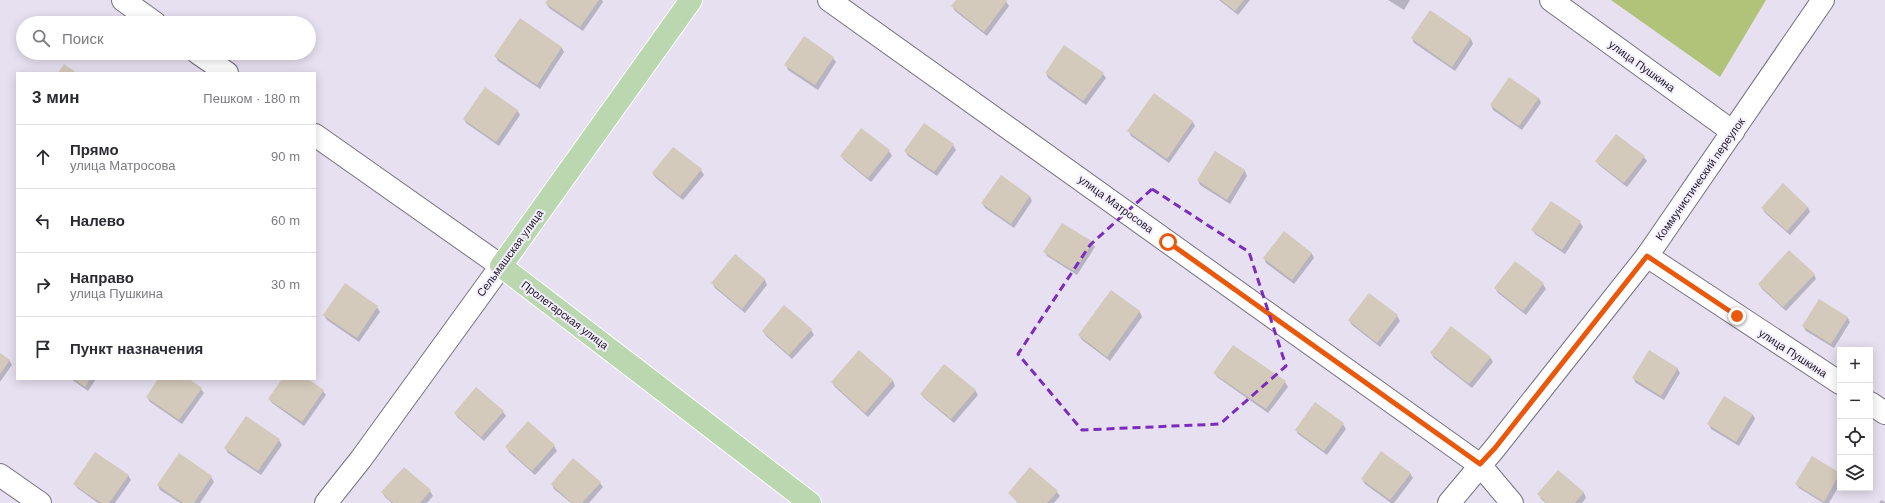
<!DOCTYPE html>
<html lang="ru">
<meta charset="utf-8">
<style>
body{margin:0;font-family:Arial,sans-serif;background:#f2f2f3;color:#2b2b33}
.controls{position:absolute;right:12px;bottom:12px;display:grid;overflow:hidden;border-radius:0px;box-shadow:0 2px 10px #0003}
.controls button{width:36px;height:36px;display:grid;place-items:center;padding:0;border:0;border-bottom:1px solid #e1e1e2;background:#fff;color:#2b2b33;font:20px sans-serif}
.stop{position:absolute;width:12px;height:12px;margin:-9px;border:3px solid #ea580c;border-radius:50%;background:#fff}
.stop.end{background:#ea580c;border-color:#fff;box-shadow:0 1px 4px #0008}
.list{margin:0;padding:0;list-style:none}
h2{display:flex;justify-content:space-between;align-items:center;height:52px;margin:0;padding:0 16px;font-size:17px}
h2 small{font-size:13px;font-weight:400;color:#7c7c81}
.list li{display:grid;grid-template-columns:26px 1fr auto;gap:12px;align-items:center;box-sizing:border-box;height:64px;padding:0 16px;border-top:1px solid #e1e1e2}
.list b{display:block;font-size:15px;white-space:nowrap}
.list p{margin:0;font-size:13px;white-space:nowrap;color:#7c7c81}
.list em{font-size:13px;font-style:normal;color:#7c7c81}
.icon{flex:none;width:22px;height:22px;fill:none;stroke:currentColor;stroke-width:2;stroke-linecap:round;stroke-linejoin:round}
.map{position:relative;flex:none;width:1885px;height:503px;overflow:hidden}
.search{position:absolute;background:#fff;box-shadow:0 2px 10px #0003;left:16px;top:16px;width:300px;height:44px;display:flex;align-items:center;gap:10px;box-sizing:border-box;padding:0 14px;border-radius:22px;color:#7c7c81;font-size:15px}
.panel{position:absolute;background:#fff;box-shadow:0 2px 10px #0003;left:16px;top:72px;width:300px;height:308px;border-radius:0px}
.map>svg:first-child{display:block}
.green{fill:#b0c378}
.shadow{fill:#0003}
.building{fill:#d4cabb}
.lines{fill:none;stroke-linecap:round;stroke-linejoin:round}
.minor-casing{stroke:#77717f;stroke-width:24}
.major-casing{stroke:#fff;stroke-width:24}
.minor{stroke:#fff;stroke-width:22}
.major{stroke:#bad7af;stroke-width:22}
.route{stroke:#ea580c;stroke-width:5}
.marked{fill:none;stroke:#7b2cbf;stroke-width:3;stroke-dasharray:8 5;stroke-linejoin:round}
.labels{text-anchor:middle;stroke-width:4;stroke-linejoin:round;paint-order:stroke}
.street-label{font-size:11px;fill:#19161c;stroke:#f4eefe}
</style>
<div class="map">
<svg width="1885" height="503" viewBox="0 0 1885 503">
<rect width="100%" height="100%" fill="#e7e0f1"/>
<path class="green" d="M 1611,0 L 1766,0 L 1720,77 Z"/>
<g class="shadow">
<path d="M 548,0 L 602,0 L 603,2 L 583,31 L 549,8 L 546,3 Z"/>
<path d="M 957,0 L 1005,0 L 1009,6 L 987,36 L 955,11 L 952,6 Z"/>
<path d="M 1219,0 L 1250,0 L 1238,15 Z"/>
<path d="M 1388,0 L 1410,0 L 1404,10 Z"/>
<path d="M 1430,11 L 1471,39 L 1473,44 L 1455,71 L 1414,43 L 1412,38 Z"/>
<path d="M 520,20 L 562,48 L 564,52 L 540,89 L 498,61 L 495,56 Z"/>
<path d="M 833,58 L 836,62 L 818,90 L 788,70 L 786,65 Z"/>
<path d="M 1046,73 L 1103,74 L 1106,78 L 1086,105 L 1048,78 Z"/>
<path d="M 1539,98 L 1541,103 L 1522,130 L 1493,110 L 1491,105 Z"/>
<path d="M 517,110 L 520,115 L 499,146 L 466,123 L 464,119 Z"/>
<path d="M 1193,122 L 1195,126 L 1169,163 L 1131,136 L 1129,131 Z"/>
<path d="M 953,145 L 956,150 L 937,176 L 908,156 L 905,151 Z"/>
<path d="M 674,148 L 701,170 L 704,175 L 683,200 L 656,178 L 653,174 Z"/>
<path d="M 889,151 L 892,156 L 871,182 L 844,160 L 841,156 Z"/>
<path d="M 1215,152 L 1245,171 L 1247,176 L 1230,204 L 1200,185 L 1198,180 Z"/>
<path d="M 1644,157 L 1647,161 L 1627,187 L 1599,165 L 1596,161 Z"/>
<path d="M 1001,177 L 1030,197 L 1032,201 L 1014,228 L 985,208 L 982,203 Z"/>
<path d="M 1808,207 L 1810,212 L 1790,235 L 1765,213 L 1762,208 Z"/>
<path d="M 1580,222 L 1583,227 L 1565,254 L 1535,234 L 1533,230 Z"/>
<path d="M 1284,232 L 1312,254 L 1314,258 L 1294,284 L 1266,263 L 1264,258 Z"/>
<path d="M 1092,243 L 1095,247 L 1077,275 L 1047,256 L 1045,252 Z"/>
<path d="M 735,256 L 765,280 L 767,285 L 745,313 L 715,288 L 712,283 Z"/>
<path d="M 1814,274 L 1816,279 L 1786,311 L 1762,289 L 1759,284 Z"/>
<path d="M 1543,284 L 1546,289 L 1526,315 L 1498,293 L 1495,288 Z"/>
<path d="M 345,285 L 377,307 L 380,312 L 359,342 L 327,320 L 324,315 Z"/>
<path d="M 1111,291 L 1140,312 L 1142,317 L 1110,361 L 1082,340 L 1079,335 Z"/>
<path d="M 785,307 L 811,330 L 814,335 L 792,359 L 766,336 L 763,331 Z"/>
<path d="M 1397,316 L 1400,321 L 1380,347 L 1352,325 L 1349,320 Z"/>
<path d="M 1847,317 L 1850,322 L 1834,348 L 1806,331 L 1803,326 Z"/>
<path d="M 859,351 L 893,381 L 895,386 L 868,417 L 835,387 L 832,382 Z"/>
<path d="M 1431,353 L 1490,357 L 1493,362 L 1472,388 L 1434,358 Z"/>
<path d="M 0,354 L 9,360 L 12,365 L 0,382 Z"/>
<path d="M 1677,368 L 1680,373 L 1664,400 L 1636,383 L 1633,378 Z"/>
<path d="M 1215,373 L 1285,382 L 1288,387 L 1268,413 L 1217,377 Z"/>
<path d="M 71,379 L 96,379 L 88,391 Z"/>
<path d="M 159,379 L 187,379 L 201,389 L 204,393 L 182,424 L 150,402 L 147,397 Z"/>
<path d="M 283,379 L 306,379 L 323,391 L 326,395 L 304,426 L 272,403 L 269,399 Z"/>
<path d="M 975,390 L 978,395 L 954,423 L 924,398 L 921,394 Z"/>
<path d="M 1725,398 L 1753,415 L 1755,419 L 1739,446 L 1711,429 L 1709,424 Z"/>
<path d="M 503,412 L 506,416 L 484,441 L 457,417 L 455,413 Z"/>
<path d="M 528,423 L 554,446 L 557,451 L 535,475 L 509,452 L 507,447 Z"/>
<path d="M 1343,424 L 1346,429 L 1327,455 L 1298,434 L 1296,430 Z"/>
<path d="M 279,440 L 282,445 L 261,475 L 228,453 L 225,448 Z"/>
<path d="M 1812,457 L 1840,474 L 1840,484 L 1829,503 L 1823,503 L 1799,488 L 1796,484 Z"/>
<path d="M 404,468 L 430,491 L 433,496 L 427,503 L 392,503 L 385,497 L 382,492 Z"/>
<path d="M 1558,471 L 1584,493 L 1586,498 L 1582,503 L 1546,503 L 1541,499 L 1539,494 Z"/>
<path d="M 1410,473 L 1413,478 L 1394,503 L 1391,503 L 1365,484 L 1362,479 Z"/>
<path d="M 128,475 L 131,480 L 115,503 L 98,503 L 77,488 L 75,484 Z"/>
<path d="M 211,477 L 214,482 L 200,503 L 180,503 L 160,490 L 158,485 Z"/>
<path d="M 600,483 L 603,487 L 589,503 L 571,503 L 554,489 L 552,484 Z"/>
<path d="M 1057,492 L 1060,496 L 1054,503 L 1018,503 L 1009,493 Z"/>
<path d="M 1881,500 L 1885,502 L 1885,503 L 1879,503 Z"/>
</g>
<g class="building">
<path d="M 547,0 L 599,0 L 580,27 L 545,3 Z"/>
<path d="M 956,0 L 1006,0 L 1007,1 L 984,32 L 951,6 Z"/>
<path d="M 1221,0 L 1244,0 L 1235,11 Z"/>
<path d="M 1430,10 L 1471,38 L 1452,67 L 1411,38 Z"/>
<path d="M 520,18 L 562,47 L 537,85 L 494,56 Z"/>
<path d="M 804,36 L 834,57 L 815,85 L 784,65 Z"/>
<path d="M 1064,45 L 1104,73 L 1083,101 L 1045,73 Z"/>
<path d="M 64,64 L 77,73 L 58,73 Z"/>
<path d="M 1509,77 L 1539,98 L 1519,126 L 1490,105 Z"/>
<path d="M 485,87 L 518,110 L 496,142 L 463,119 Z"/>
<path d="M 1154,93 L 1193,121 L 1167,159 L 1127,131 Z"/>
<path d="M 924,123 L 954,144 L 934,172 L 904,151 Z"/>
<path d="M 861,128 L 890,150 L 868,178 L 840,156 Z"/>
<path d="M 1616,134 L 1645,156 L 1624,183 L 1595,161 Z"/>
<path d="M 673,147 L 702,169 L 680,196 L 652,173 Z"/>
<path d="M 1215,151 L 1245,170 L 1227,200 L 1197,180 Z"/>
<path d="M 1001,175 L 1030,196 L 1011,224 L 981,203 Z"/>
<path d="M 1783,183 L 1808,207 L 1787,231 L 1761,208 Z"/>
<path d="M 1551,201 L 1581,221 L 1562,250 L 1531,230 Z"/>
<path d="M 1062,223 L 1093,242 L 1074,271 L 1043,252 Z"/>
<path d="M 1284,231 L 1312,253 L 1292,280 L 1263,258 Z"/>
<path d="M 1789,250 L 1815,274 L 1783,307 L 1758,284 Z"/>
<path d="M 735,254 L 765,279 L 742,309 L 711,283 Z"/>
<path d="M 1515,261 L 1544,283 L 1523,311 L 1494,288 Z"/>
<path d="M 345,283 L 378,306 L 357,338 L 323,315 Z"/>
<path d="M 1111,290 L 1140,311 L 1107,357 L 1078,335 Z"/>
<path d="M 1369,293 L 1398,315 L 1377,343 L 1348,320 Z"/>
<path d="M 1819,299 L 1848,317 L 1831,344 L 1802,326 Z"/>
<path d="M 784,305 L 812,329 L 789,355 L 762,331 Z"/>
<path d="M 1451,326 L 1491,357 L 1469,384 L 1430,353 Z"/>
<path d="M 1233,345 L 1286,381 L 1266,409 L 1213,373 Z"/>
<path d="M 859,350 L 893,380 L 865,413 L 831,382 Z"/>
<path d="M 1649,350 L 1678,368 L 1661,396 L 1632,378 Z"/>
<path d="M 0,353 L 10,360 L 0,374 Z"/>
<path d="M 944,364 L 976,390 L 951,419 L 920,394 Z"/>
<path d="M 74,379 L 90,379 L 85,387 Z"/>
<path d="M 158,379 L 189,379 L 202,388 L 179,420 L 146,397 Z"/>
<path d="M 282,379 L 308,379 L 324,390 L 302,422 L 268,399 Z"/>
<path d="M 476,387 L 504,411 L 481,437 L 454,413 Z"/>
<path d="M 1724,396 L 1753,414 L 1736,442 L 1707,424 Z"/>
<path d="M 1315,402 L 1344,423 L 1324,451 L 1295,430 Z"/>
<path d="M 246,416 L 280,439 L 258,471 L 224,448 Z"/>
<path d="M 528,421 L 555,445 L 532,471 L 505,447 Z"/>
<path d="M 1381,451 L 1411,473 L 1390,500 L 1361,479 Z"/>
<path d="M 95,452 L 129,475 L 109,503 L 101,503 L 73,484 Z"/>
<path d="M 179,453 L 212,476 L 194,503 L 183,503 L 157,485 Z"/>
<path d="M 1812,456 L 1840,473 L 1824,502 L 1795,484 Z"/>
<path d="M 573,458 L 601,482 L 582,503 L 572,503 L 551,484 Z"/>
<path d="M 404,467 L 431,490 L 420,503 L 393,503 L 381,492 Z"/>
<path d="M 1030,467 L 1058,491 L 1047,503 L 1019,503 L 1008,493 Z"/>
<path d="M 1558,470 L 1584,492 L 1575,503 L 1547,503 L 1537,494 Z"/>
</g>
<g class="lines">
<defs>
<g id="minor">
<path d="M 123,0 L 155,23"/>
<path d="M 829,0 L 1480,465 L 1512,503"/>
<path d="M 1551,0 L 1733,132"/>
<path d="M 198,53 L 227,73"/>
<path d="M 315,135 L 501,266 L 361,459 L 326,503"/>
<path d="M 1647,256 L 1840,383"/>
<path d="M 1870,403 L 1885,413"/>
<path d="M 0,475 L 40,503"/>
<path d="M 1449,503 L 1495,448 L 1647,256 L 1823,0"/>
</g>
<path id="major" d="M 691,0 L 501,266 L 810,503"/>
</defs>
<use href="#minor" class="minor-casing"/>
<use href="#major" class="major-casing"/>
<use href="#minor" class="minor"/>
<use href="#major" class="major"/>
</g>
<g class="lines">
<path class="route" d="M 1168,242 L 1480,464 L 1495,448 L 1647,256 L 1737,316"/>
</g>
<path class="marked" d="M 1152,189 L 1249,252 L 1286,366 L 1220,424 L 1082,430 L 1018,354 L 1090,245 Z"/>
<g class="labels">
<g class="street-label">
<text transform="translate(1642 66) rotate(36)" y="4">улица Пушкина</text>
<text transform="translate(1700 179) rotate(-55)" y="4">Коммунистический переулок</text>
<text transform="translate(1116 204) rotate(36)" y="4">улица Матросова</text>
<text transform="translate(510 253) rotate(-54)" y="4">Сельмашская улица</text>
<text transform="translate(565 315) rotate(37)" y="4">Пролетарская улица</text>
<text transform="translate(1793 353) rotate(33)" y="4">улица Пушкина</text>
</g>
</g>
</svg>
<div class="controls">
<button>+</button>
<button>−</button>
<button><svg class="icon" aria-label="locate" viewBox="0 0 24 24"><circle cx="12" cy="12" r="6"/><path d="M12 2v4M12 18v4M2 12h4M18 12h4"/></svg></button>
<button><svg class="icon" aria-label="layers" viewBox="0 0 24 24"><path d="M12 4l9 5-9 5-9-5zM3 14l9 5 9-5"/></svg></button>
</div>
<div class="stop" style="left:1168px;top:242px"></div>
<div class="stop end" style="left:1737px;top:316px"></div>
<div class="search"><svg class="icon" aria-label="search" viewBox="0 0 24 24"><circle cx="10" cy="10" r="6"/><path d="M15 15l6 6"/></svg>Поиск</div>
<section class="panel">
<h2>3 мин<small>Пешком · 180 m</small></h2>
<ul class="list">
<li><svg class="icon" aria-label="ahead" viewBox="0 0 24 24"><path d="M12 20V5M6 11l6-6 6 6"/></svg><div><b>Прямо</b><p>улица Матросова</p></div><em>90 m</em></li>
<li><svg class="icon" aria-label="left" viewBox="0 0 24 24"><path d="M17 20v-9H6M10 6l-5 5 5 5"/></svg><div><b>Налево</b></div><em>60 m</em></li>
<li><svg class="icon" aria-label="right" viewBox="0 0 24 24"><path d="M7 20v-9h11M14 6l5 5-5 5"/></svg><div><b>Направо</b><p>улица Пушкина</p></div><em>30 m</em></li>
<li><svg class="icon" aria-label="arrive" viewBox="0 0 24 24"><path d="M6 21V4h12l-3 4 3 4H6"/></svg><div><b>Пункт назначения</b></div></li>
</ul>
</section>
</div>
